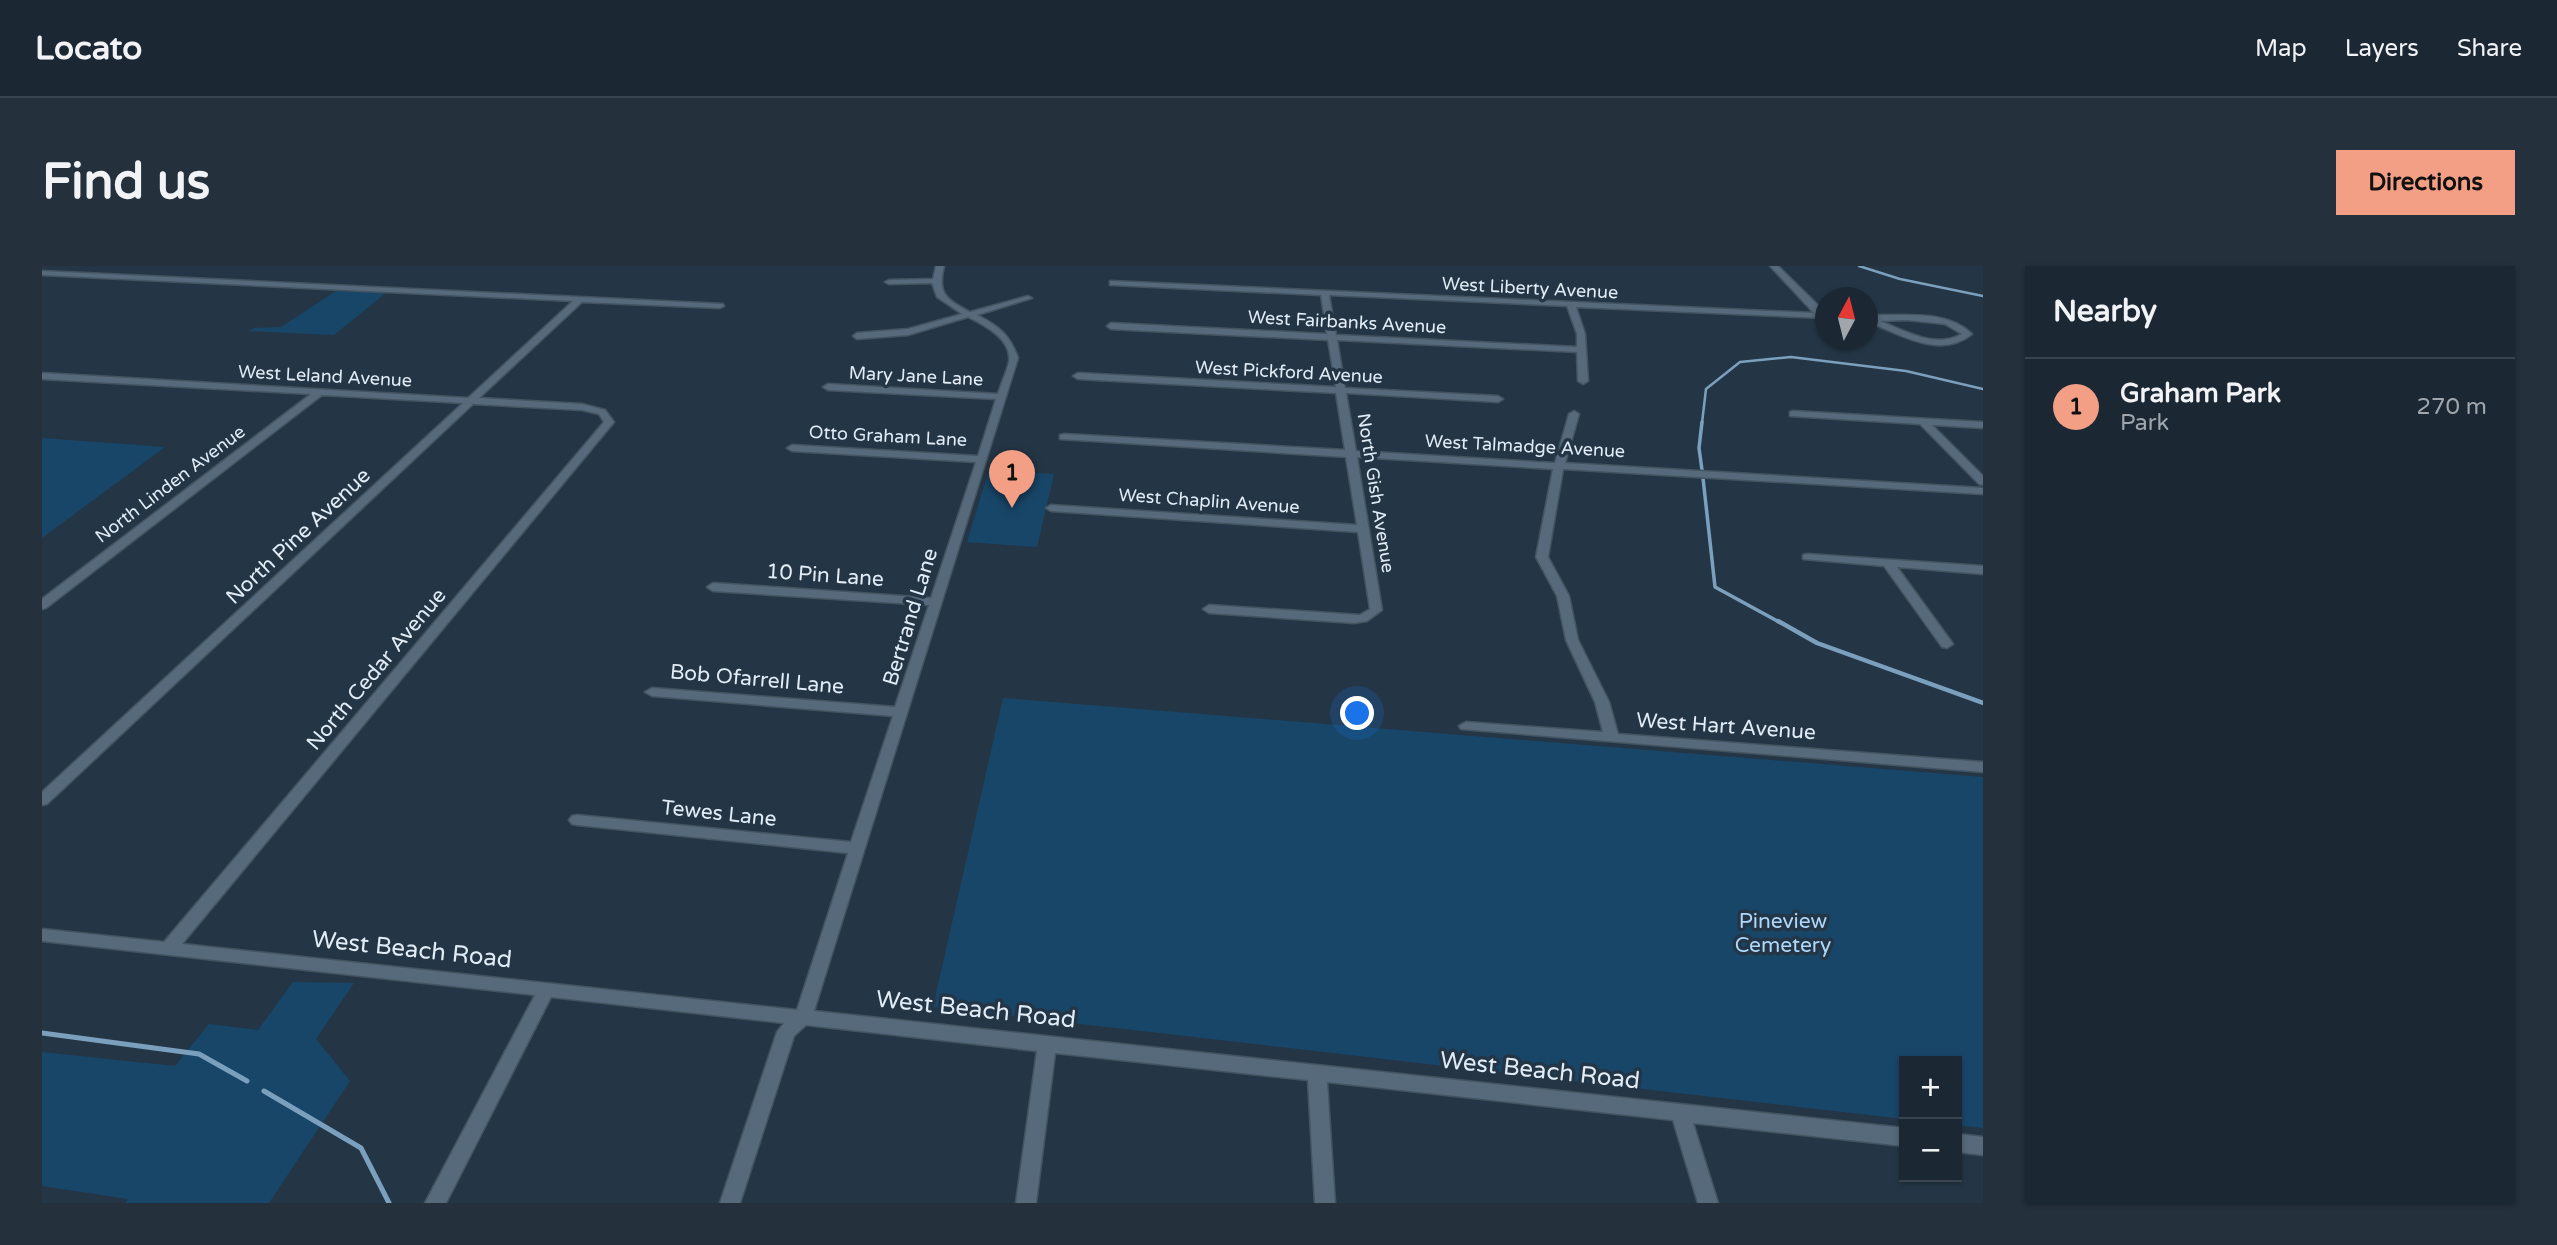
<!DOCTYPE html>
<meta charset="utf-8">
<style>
body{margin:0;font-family:"Varela Round",sans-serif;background:#24303c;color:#f1f3f6}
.controls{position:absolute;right:21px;bottom:21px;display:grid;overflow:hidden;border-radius:0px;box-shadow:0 2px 5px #0004}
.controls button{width:63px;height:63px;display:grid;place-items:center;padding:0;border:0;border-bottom:2px solid #39444f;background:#1b2834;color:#f1f3f6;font:35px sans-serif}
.compass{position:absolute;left:1773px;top:21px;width:63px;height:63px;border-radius:50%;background:#1b2834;box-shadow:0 2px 5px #0004;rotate:7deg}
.you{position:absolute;left:1316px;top:448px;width:24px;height:24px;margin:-18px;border:5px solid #fff;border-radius:50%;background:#1a73e8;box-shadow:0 0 0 10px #1a73e833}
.badge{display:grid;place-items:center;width:46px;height:46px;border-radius:50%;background:#f39f85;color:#111;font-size:23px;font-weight:700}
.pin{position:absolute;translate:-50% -58px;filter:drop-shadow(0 2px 4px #0008)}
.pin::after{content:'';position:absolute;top:37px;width:24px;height:21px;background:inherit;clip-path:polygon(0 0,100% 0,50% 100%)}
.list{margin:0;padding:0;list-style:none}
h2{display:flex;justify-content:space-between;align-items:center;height:91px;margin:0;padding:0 28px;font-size:30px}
h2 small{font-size:23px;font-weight:400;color:#a0a6ac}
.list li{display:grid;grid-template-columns:46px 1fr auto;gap:21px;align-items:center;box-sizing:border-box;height:98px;padding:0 28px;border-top:2px solid #39444f}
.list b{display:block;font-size:26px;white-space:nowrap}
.list p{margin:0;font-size:23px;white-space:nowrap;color:#a0a6ac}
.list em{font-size:23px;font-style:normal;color:#a0a6ac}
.map{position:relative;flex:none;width:1941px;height:937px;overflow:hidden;border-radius:0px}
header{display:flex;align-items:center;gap:42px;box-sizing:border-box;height:98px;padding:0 35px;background:#1b2834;border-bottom:2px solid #39444f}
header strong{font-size:33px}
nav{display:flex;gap:38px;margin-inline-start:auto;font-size:24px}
.intro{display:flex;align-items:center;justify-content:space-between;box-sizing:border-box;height:168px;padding:0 42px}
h1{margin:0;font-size:49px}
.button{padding:18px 32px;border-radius:0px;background:#f39f85;color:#111;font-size:24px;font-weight:700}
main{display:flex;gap:42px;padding:0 42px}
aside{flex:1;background:#1b2834;border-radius:0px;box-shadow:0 2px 5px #0004}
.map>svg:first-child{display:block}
.green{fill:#184668}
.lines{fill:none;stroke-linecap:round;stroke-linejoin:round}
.stream-far3{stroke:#7ba0be;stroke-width:2.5}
.stream-far2{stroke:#7ba0be;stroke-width:3.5}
.stream-far1{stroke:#7ba0be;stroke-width:4.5}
.stream{stroke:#7ba0be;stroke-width:5}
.minor-casing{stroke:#435360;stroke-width:3}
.minor{fill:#566a7b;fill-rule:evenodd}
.labels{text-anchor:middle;stroke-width:7;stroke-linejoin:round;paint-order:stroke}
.far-street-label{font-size:18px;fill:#e1ecf6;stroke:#243645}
.street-label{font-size:21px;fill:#e1ecf6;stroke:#243645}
.park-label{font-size:21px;fill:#aed8fb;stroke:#243645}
.near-street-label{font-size:24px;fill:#e1ecf6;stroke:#243645}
</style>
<header>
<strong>Locato</strong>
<nav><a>Map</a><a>Layers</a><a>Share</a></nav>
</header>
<div class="intro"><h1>Find us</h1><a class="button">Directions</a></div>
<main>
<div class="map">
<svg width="1941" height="937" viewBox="0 0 1941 937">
<rect width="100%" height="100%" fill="#243645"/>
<g class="green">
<path d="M 297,23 L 345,26 L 292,69 L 207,65 L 212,62 L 239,61 Z"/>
<path d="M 0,172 L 123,181 L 0,272 Z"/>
<path d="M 947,204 L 1012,208 L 995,281 L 925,276 Z"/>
<path d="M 961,432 L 1941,511 L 1941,862 L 1915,859 L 1915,795 L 1862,795 L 1862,853 L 891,741 Z"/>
<path d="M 251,716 L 312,717 L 274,773 L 308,815 L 227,937 L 84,937 L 86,933 L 0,920 L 0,786 L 133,800 L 167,758 L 216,764 Z"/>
</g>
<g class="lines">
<g class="stream-far3">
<path d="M 1817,0 L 1858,13 L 1941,30"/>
<path d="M 1660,157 L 1664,123 L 1698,96 L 1749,91 L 1864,105 L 1941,123"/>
</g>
<g class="stream-far2">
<path d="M 1660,204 L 1657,182 L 1660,156"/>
<path d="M 1661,212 L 1673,321 L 1739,357"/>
</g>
<path class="stream-far1" d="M 1736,355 L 1775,377 L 1941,437"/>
<g class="stream">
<path d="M 0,767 L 157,788 L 205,815"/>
<path d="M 222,825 L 319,882 L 347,937"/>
</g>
<defs>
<g id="minor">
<path d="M 894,0 L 902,0 C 895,28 904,33 928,46 L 986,30 L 990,32 L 935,49 C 957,60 968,69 976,92 L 772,745 L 1862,862 L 1862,880 L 1651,857 L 1676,937 L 1656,937 L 1631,854 L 1285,816 L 1293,937 L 1273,937 L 1266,814 L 1013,787 L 994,937 L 974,937 L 995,785 L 764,759 L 752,770 L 698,937 L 678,937 L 735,766 L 742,757 L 509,731 L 404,937 L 383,937 L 493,729 L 0,675 L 0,663 L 122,676 L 562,156 L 557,148 L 540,144 L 431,138 L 5,538 L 0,539 L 0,526 L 421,137 L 280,129 L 4,342 L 0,343 L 0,333 L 269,128 L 0,113 L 0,107 L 426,132 L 531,35 L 0,9 L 0,5 L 681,38 L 682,40 L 678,42 L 540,36 L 437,132 L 540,138 L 563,144 L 572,156 L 140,678 L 755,744 L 806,587 L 535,559 L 530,558 L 527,554 L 530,550 L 535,549 L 809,576 L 851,450 L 610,430 L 603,426 L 610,422 L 853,441 L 887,339 L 671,325 L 665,321 L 671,317 L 889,332 L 934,196 L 750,185 L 745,182 L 750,179 L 936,190 L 954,133 L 786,124 L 781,121 L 786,118 L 956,128 C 959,117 965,106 967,95 C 970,73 942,59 926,51 L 866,69 L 815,73 L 811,70 L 815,67 L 866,63 L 920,48 L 895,31 L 890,17 L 847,18 L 843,16 L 847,14 L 891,13 Z"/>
<path d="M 1728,0 L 1736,0 L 1784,47 L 1784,52 L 1534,41 L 1543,68 L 1546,115 L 1541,118 L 1536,115 L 1535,86 L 1295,74 L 1303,122 L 1456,130 L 1461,133 L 1456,136 L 1304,127 L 1314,185 L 1513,197 L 1527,148 L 1532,145 L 1537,148 L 1523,197 L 1941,222 L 1941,228 L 1521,203 L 1506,291 L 1527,330 L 1536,374 L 1567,436 L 1576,468 L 1941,496 L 1941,506 L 1419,463 L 1417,460 L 1424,456 L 1561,466 L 1553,436 L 1524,374 L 1515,330 L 1494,291 L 1511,203 L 1315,191 L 1340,344 L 1325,355 L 1312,357 L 1167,347 L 1161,343 L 1167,339 L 1318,349 L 1328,343 L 1316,266 L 1009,245 L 1004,242 L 1009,239 L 1315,259 L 1304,191 L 1018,173 L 1018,169 L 1022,168 L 1303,184 L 1294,127 L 1036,113 L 1031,110 L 1036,107 L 1294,121 L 1286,74 L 1069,63 L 1065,60 L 1069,57 L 1285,68 L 1279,29 L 1071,19 L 1068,19 L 1068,15 L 1772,47 ZM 1287,29 L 1525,40 L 1535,68 L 1535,81 L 1294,69 Z"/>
<path d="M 1826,49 C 1860,50 1904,43 1930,68 C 1898,94 1858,68 1826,56 ZM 1865,54 L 1903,58 L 1920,68 C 1892,83 1864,65 1838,55 Z"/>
<path d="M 1751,145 L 1941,156 L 1941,162 L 1890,159 L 1941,210 L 1941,219 L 1937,218 L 1878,158 L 1748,150 L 1748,146 Z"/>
<path d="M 1765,288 L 1941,300 L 1941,308 L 1855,301 L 1911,378 L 1905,382 L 1900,381 L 1842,300 L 1761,293 L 1761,289 Z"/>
<path d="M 1915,868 L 1941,871 L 1941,889 L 1915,886 Z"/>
</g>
</defs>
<use href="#minor" class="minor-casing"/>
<use href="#minor" class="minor"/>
</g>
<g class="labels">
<g class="far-street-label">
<text transform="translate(1488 22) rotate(3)" y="6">West Liberty Avenue</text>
<text transform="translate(1305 56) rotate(3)" y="6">West Fairbanks Avenue</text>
<text transform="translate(1247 106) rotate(3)" y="6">West Pickford Avenue</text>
<text transform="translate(283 110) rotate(3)" y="6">West Leland Avenue</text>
<text transform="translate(874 110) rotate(3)" y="6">Mary Jane Lane</text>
<text transform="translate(846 170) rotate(3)" y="6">Otto Graham Lane</text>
<text transform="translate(1483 180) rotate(3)" y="6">West Talmadge Avenue</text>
<text transform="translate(128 218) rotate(-37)" y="6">North Linden Avenue</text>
<text transform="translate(1334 227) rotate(81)" y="6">North Gish Avenue</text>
<text transform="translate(1167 235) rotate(4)" y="6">West Chaplin Avenue</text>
</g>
<g class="street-label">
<text transform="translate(256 270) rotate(-43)" y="7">North Pine Avenue</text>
<text transform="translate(783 309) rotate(4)" y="7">10 Pin Lane</text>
<text transform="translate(868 351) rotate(-73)" y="7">Bertrand Lane</text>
<text transform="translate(334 403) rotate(-50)" y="7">North Cedar Avenue</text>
<text transform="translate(715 413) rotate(5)" y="7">Bob Ofarrell Lane</text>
<text transform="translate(1684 460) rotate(4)" y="7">West Hart Avenue</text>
<text transform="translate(677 547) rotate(6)" y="7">Tewes Lane</text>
</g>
<g class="park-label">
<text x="1741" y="662">Pineview<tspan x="1741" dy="24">Cemetery</tspan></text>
</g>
<g class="near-street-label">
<text transform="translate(370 683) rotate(6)" y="8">West Beach Road</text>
<text transform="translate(934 743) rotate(6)" y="8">West Beach Road</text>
<text transform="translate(1498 804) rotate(6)" y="8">West Beach Road</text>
</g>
</g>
</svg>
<div class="controls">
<button>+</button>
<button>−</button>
</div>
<svg class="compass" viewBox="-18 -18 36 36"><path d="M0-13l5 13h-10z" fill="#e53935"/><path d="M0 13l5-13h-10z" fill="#a0a6ac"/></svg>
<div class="you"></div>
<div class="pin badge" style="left:970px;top:242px">1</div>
</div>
<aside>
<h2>Nearby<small></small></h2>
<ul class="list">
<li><span class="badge">1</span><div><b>Graham Park</b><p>Park</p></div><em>270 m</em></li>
</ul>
</aside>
</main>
